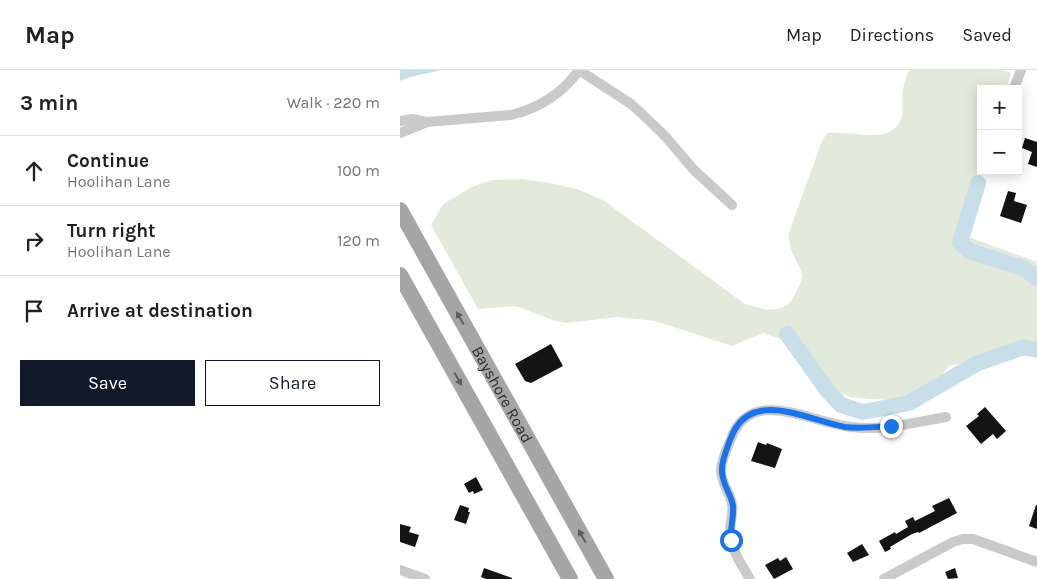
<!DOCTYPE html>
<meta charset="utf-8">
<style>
body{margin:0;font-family:Karla,sans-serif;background:#f2f2f2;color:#202124}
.controls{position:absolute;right:15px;top:15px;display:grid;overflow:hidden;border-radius:0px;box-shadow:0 2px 12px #0003}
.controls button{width:45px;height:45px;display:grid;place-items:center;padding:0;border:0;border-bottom:1px solid #e0e0e0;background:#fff;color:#202124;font:25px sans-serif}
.stop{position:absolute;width:15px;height:15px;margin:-11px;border:4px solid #1a73e8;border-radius:50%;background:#fff}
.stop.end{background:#1a73e8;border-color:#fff;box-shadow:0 1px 5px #0008}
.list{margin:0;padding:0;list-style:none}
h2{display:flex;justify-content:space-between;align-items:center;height:65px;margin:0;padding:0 20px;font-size:21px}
h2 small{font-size:16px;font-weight:400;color:#757577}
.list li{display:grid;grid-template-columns:32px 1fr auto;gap:15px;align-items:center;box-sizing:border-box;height:70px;padding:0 20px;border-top:1px solid #e0e0e0}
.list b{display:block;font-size:19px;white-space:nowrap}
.list p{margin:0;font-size:16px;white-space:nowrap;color:#757577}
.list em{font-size:16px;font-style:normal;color:#757577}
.actions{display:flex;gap:10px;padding:15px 20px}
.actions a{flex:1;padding:11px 0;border:1px solid #111827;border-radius:0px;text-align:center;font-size:18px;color:#111827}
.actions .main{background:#111827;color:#fff}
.icon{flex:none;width:28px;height:28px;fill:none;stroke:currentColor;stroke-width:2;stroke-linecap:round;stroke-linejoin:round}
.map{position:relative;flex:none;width:637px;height:509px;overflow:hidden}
header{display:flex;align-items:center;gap:30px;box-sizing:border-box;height:70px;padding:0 25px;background:#fff;border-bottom:1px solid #e0e0e0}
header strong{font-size:24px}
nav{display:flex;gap:28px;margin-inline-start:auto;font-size:18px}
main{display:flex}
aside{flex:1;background:#fff}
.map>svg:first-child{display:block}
.green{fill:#e4eadb}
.water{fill:#c8dfea}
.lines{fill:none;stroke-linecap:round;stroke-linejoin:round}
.river{stroke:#c8dfea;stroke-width:16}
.building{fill:#141414}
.street{stroke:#cacaca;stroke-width:10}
.primary{stroke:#a5a5a5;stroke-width:16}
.oneway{fill:#5d5d5d}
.route{stroke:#1a73e8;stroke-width:6}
.labels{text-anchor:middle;stroke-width:5;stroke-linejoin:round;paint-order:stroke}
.street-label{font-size:16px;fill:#2d2d2d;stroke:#fff}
</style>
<header>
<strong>Map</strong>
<nav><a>Map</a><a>Directions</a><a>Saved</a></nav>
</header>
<main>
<aside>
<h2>3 min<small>Walk · 220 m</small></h2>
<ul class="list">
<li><svg class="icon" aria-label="ahead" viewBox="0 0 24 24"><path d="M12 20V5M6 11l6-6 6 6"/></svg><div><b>Continue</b><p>Hoolihan Lane</p></div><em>100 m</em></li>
<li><svg class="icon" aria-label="right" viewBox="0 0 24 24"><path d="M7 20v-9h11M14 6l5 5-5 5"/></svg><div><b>Turn right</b><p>Hoolihan Lane</p></div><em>120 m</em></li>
<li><svg class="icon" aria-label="arrive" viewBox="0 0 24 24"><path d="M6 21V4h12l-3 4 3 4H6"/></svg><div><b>Arrive at destination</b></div></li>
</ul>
<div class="actions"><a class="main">Save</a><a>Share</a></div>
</aside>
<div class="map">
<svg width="637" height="509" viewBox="0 0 637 509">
<rect width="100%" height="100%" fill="#fff"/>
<path class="green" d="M 509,0 L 602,0 L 611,3 L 606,19 L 581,19 L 581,92 L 559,159 L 563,165 L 637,192 L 637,280 L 603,285 L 549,296 L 536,313 L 519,322 L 496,330 L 468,329 L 450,327 L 435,320 L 427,312 L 406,278 L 363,263 L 332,276 L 255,251 L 217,247 L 167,253 L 155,251 L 116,236 L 78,239 L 31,155 L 43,134 L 74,116 L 92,110 L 121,109 L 150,113 L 177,119 L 203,130 L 345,234 C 366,241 388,246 397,220 C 399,216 402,210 402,206 C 401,197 396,192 393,184 C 389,177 389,170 389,162 L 422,71 L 427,63 C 449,59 490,77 501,49 C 504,40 501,28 503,18 C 504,12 507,6 509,0 Z"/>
<path class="water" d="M 0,0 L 40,0 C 27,4 12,5 0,11 Z"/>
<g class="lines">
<g class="river">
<path d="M 578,113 L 560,173 L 569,181 L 623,198 L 637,208"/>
<path d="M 387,264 L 427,320 L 441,335 L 463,342 L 509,333 L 576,294 L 624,277 L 637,280"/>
</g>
</g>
<g class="building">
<path d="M 625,68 L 637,72 L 637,97 L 628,94 L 632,82 L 622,78 Z"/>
<path d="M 608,121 L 616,123 L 614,131 L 627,135 L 621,153 L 600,146 Z"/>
<path d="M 151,274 L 163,296 L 131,313 L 125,311 L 115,294 Z"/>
<path d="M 585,337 L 606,361 L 597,369 L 593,364 L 581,374 L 566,356 L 579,346 L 577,344 Z"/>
<path d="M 358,372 L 366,375 L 367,373 L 382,379 L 375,398 L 351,391 Z"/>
<path d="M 76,407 L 83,420 L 74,424 L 73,421 L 69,423 L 64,414 Z"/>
<path d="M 549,428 L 557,443 L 519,463 L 518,462 L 512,464 L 490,477 L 491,479 L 485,482 L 479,471 L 495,462 L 496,464 L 508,457 L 505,451 L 513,447 L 515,451 L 535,441 L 532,436 Z"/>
<path d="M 60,435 L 69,438 L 68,442 L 70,442 L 66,454 L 54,450 Z"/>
<path d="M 636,435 L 637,435 L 637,459 L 629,456 Z"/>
<path d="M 0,454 L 11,457 L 9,462 L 19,465 L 15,477 L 0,472 Z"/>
<path d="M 462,474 L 469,485 L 453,492 L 447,483 Z"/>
<path d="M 386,487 L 393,499 L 374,509 L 365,495 L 378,488 L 380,491 Z"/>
<path d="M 84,498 L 112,508 L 112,509 L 86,509 L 81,507 Z"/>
<path d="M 555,498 L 558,508 L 548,509 L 545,502 Z"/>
</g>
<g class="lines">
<g class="street">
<path d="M 179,0 L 231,34 L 241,43 L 265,66 L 294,100 L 332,135"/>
<path d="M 614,19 L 621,0"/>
<path d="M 0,51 L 12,49 L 27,52"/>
<path d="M 0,63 L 27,52 L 111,45 C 139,38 162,24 179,0"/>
<path d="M 0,500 L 25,509"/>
<path d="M 350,509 C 341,494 330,478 330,460 C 330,451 334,442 332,434 C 330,422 321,413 321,401 C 321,390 327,379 331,369 C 350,314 413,354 452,357 C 483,361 516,352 546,347"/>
<path d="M 484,509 L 553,472 L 563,469 L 573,469 L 637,492"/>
</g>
<g class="primary">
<path id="s1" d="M 0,140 L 206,509"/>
<path d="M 0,205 L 170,509"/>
</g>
</g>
<defs><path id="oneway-solid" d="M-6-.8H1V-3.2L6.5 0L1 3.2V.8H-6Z" transform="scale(1.25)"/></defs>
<g class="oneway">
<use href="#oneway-solid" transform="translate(60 248) rotate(-119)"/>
<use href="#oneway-solid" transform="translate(58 309) rotate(61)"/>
<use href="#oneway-solid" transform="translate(182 466) rotate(-119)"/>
</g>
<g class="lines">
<path class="route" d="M 331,470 C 330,458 334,447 333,436 C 331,423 321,413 322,399 C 322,389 327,379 330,370 C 349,316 406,350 445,357 C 459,359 476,357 491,356"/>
</g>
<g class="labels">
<g class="street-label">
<text dy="6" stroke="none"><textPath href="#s1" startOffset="211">Bayshore Road</textPath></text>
</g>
</g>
</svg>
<div class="controls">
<button>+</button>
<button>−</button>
</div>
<div class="stop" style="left:331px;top:470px"></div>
<div class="stop end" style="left:491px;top:356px"></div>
</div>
</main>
